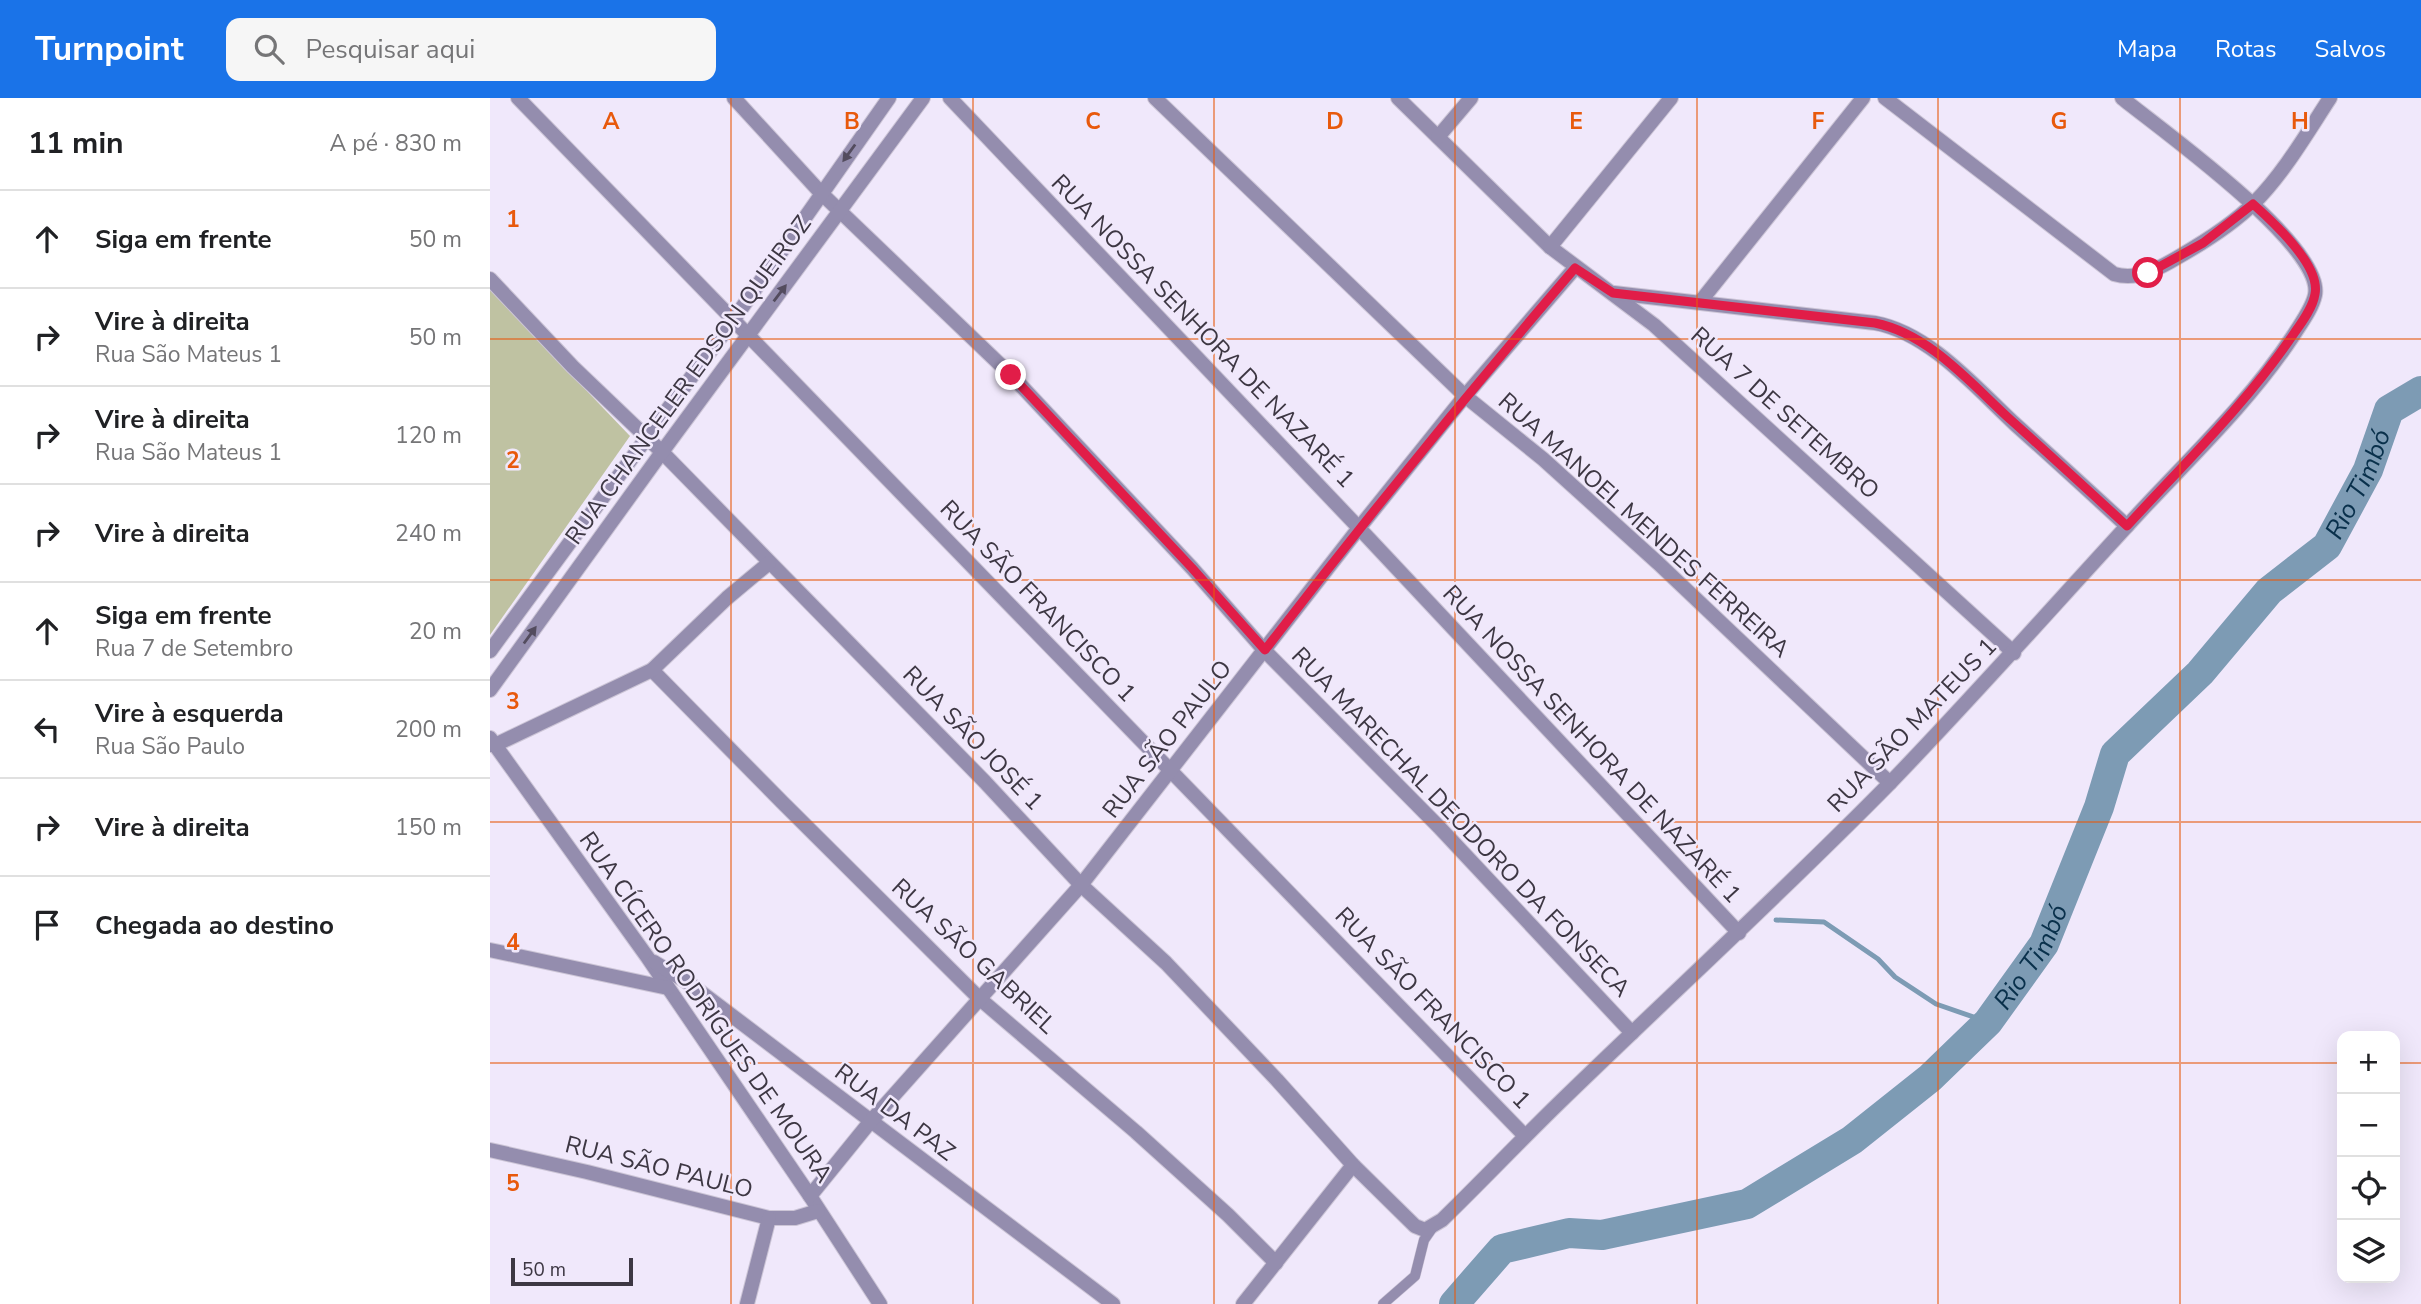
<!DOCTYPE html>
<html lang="pt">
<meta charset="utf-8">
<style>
body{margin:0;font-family:"Nunito Sans",sans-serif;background:#f6f6f6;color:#202124}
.controls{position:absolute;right:21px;bottom:21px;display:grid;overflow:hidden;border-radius:14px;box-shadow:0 7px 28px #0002}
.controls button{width:63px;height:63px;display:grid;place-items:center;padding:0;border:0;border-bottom:2px solid #e0e0e0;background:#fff;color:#202124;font:35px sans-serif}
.scale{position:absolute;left:21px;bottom:18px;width:122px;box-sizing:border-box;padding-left:7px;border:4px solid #3d3743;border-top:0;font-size:19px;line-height:24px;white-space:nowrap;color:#3d3743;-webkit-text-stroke:5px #f0e8fb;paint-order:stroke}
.stop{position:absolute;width:21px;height:21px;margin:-16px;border:5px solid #e11d48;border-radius:50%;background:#fff}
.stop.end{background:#e11d48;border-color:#fff;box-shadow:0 2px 7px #0008}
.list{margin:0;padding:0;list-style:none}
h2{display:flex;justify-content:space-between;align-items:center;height:91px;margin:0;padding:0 28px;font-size:30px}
h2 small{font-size:23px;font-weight:400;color:#757577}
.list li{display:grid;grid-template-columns:46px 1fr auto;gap:21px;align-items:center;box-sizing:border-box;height:98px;padding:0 28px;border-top:2px solid #e0e0e0}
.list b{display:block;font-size:26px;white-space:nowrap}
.list p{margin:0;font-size:23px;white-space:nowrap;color:#757577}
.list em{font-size:23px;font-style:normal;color:#757577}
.icon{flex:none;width:38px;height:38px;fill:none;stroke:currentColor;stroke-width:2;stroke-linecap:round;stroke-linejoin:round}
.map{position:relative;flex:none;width:1931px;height:1206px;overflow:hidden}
header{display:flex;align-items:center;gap:42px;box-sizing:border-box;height:98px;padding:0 35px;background:#1a73e8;color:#fff}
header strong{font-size:33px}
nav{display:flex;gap:38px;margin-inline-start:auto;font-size:24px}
.search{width:490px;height:63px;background:#f6f6f6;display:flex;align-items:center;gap:18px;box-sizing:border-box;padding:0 24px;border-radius:14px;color:#757577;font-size:26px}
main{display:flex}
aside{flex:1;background:#fff}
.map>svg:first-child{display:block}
.green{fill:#bfc2a2}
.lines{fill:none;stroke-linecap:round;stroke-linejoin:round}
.stream{stroke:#7d9bb4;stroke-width:5}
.river{stroke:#7d9bb4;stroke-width:30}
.lane-casing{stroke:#ccc5d6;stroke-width:11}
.street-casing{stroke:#ccc5d6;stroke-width:16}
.lane{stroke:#948dae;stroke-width:10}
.street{stroke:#948dae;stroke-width:14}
.oneway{fill:#534c5e}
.route{stroke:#e11d48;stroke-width:9}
.grid{fill:none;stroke:#e8590c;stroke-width:2;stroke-opacity:0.55}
.labels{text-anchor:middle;stroke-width:5;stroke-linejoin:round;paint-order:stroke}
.street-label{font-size:24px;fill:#3d3743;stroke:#f0e8fb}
.water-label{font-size:26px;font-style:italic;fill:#09304b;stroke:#f0e8fb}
.grid-label{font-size:23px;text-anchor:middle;font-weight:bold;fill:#e8590c;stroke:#f0e8fb;stroke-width:5;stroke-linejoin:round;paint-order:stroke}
</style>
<header>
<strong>Turnpoint</strong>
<div class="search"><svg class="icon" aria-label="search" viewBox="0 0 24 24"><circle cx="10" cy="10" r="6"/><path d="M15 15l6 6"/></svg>Pesquisar aqui</div>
<nav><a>Mapa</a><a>Rotas</a><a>Salvos</a></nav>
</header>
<main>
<aside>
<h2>11 min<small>A pé · 830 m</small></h2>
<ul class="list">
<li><svg class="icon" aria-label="ahead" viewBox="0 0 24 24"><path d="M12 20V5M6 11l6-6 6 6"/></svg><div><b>Siga em frente</b></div><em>50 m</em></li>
<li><svg class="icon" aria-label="right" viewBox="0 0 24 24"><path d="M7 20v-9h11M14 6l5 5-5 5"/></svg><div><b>Vire à direita</b><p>Rua São Mateus 1</p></div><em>50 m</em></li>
<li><svg class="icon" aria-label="right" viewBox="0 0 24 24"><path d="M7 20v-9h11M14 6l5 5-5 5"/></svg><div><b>Vire à direita</b><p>Rua São Mateus 1</p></div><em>120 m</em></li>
<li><svg class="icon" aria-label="right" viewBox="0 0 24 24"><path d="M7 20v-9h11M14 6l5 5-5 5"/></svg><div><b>Vire à direita</b></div><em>240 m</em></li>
<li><svg class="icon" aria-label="ahead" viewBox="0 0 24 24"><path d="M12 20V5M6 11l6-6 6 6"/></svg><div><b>Siga em frente</b><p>Rua 7 de Setembro</p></div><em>20 m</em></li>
<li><svg class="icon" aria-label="left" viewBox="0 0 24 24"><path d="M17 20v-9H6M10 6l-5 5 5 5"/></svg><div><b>Vire à esquerda</b><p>Rua São Paulo</p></div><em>200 m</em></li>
<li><svg class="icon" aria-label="right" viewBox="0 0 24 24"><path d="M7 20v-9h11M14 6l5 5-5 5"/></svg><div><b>Vire à direita</b></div><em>150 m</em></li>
<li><svg class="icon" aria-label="arrive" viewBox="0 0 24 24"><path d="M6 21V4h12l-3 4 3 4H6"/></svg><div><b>Chegada ao destino</b></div></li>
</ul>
</aside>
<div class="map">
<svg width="1931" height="1206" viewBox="0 0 1931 1206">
<rect width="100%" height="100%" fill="#f0e8fb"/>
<path class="green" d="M 0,192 L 140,338 L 0,537 Z"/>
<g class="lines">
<path class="stream" d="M 1286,822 L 1334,824 L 1388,861 L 1405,879 L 1446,906 L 1498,924"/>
<path class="river" id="s1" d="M 964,1206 L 1012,1151 L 1079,1135 L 1112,1137 L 1257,1106 L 1362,1042 L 1440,980 L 1498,924 L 1554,846 L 1609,709 L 1625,656 L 1710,575 L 1779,493 L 1837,448 L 1878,372 L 1899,312 L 1931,293"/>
<defs>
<path id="lane" d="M 893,1206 L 925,1178 L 934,1142 L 943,1129"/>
<g id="street">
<path d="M 28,0 L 1035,1038"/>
<path d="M 244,0 L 331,95 L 521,277 L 702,470 L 774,552 L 949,729 L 1142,935"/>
<path d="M 460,0 L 869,430 L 1249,835"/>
<path d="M 665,0 L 975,298 L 1053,361 L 1168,465 L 1400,685"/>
<path d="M 908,0 L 1060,149 L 1164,227 L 1524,555"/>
<path d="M 1395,0 L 1624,176 C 1648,183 1670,170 1690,158 C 1716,143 1743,126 1764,105 C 1794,75 1817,35 1840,0"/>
<path d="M 948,39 L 981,0"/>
<path d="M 1060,149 L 1181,0"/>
<path d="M 0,181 L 83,269 L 172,354 L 495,684 L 591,787 L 676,865 L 787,982 L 863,1067 L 925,1128 L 935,1132 L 952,1122 C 991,1084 1029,1044 1068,1006 C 1178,899 1292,795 1400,685 C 1485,597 1566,505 1649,415 C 1702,358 1760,303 1803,238 C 1811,225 1822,211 1825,197 C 1835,148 1670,31 1632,0"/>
<path d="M 1124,195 L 1385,225 C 1440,235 1487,291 1526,327 C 1563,360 1600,394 1637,428"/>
<path d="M 1210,204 L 1373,0"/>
<path d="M 0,553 L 244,221 L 399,0"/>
<path d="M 162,572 L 292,704 L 490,901 L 646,1034 L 738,1117 L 786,1165"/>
<path d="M 0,592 L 172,354 L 433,0"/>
<path d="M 0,640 L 158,860 L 320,1098 L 390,1206"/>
<path d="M 0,647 L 5,647 L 162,572 L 237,500 L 279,465"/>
<path d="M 0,852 L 178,890"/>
<path d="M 164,864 L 200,886 L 623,1206"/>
<path d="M 0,1052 L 97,1074 L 279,1120 L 305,1120 L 328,1113"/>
<path d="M 320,1098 L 380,1024 L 591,787 L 869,430 L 975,298 L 1085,170"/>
<path d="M 257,1206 L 279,1120"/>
<path d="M 753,1206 L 863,1067"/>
</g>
</defs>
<use href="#lane" class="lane-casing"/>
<use href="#street" class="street-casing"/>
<use href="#lane" class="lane"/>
<use href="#street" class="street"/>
</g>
<defs><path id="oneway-solid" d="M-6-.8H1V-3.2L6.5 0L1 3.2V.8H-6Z" transform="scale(1.75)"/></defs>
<g class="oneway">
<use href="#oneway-solid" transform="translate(359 55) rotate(126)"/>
<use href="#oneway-solid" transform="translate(290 195) rotate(-53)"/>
<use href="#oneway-solid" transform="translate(40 537) rotate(-54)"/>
</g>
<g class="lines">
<path class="route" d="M 521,277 L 702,470 L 775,552 C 875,422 978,295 1085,170 L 1123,195 L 1385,225 C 1440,236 1482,287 1522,323 C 1561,358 1599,393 1637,428 C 1695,365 1758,304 1805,234 C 1813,223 1823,209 1825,196 C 1831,167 1782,123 1763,106 L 1713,145 L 1658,175"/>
</g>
<path class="grid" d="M 241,0 L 241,1206M 483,0 L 483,1206M 724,0 L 724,1206M 965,0 L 965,1206M 1207,0 L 1207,1206M 1448,0 L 1448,1206M 1690,0 L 1690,1206M 0,241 L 1931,241M 0,482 L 1931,482M 0,724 L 1931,724M 0,965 L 1852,965M 1905,965 L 1931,965"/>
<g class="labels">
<g class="street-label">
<text transform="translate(713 233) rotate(46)" y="8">RUA NOSSA SENHORA DE NAZARÉ 1</text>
<text transform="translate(198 282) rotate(-54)" y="8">RUA CHANCELER EDSON QUEIROZ</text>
<text transform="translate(1295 315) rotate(42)" y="8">RUA 7 DE SETEMBRO</text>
<text transform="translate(1154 427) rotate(42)" y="8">RUA MANOEL MENDES FERREIRA</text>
<text transform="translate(548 503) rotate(46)" y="8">RUA SÃO FRANCISCO 1</text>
<text transform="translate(1422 627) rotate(-46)" y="8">RUA SÃO MATEUS 1</text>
<text transform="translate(483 640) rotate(46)" y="8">RUA SÃO JOSÉ 1</text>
<text transform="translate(677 641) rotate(-52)" y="8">RUA SÃO PAULO</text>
<text transform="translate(1102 646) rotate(47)" y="8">RUA NOSSA SENHORA DE NAZARÉ 1</text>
<text transform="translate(971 724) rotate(46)" y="8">RUA MARECHAL DEODORO DA FONSECA</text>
<text transform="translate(484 858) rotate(43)" y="8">RUA SÃO GABRIEL</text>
<text transform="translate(216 909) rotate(55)" y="8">RUA CÍCERO RODRIGUES DE MOURA</text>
<text transform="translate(943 910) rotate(46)" y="8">RUA SÃO FRANCISCO 1</text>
<text transform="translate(405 1014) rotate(37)" y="8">RUA DA PAZ</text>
<text transform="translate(169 1069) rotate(14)" y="8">RUA SÃO PAULO</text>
</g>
<g class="water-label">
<text dy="9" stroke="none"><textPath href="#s1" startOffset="1293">Rio Timbó</textPath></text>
<text dy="9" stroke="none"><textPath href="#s1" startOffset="705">Rio Timbó</textPath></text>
</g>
</g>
<g class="grid-label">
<text x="121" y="31">A</text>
<text x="362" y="31">B</text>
<text x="603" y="31">C</text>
<text x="845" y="31">D</text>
<text x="1086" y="31">E</text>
<text x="1328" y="31">F</text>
<text x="1569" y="31">G</text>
<text x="1810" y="31">H</text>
<text x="23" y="129">1</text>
<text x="23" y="370">2</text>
<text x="23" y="611">3</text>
<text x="23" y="852">4</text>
<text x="23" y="1093">5</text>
</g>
</svg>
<div class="controls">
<button>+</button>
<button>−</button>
<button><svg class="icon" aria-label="locate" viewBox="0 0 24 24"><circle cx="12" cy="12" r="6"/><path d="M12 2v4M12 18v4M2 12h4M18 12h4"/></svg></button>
<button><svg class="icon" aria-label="layers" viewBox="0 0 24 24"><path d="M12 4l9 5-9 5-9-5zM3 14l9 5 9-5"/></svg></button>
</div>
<div class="scale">50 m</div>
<div class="stop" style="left:1658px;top:175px"></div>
<div class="stop end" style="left:521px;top:277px"></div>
</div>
</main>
